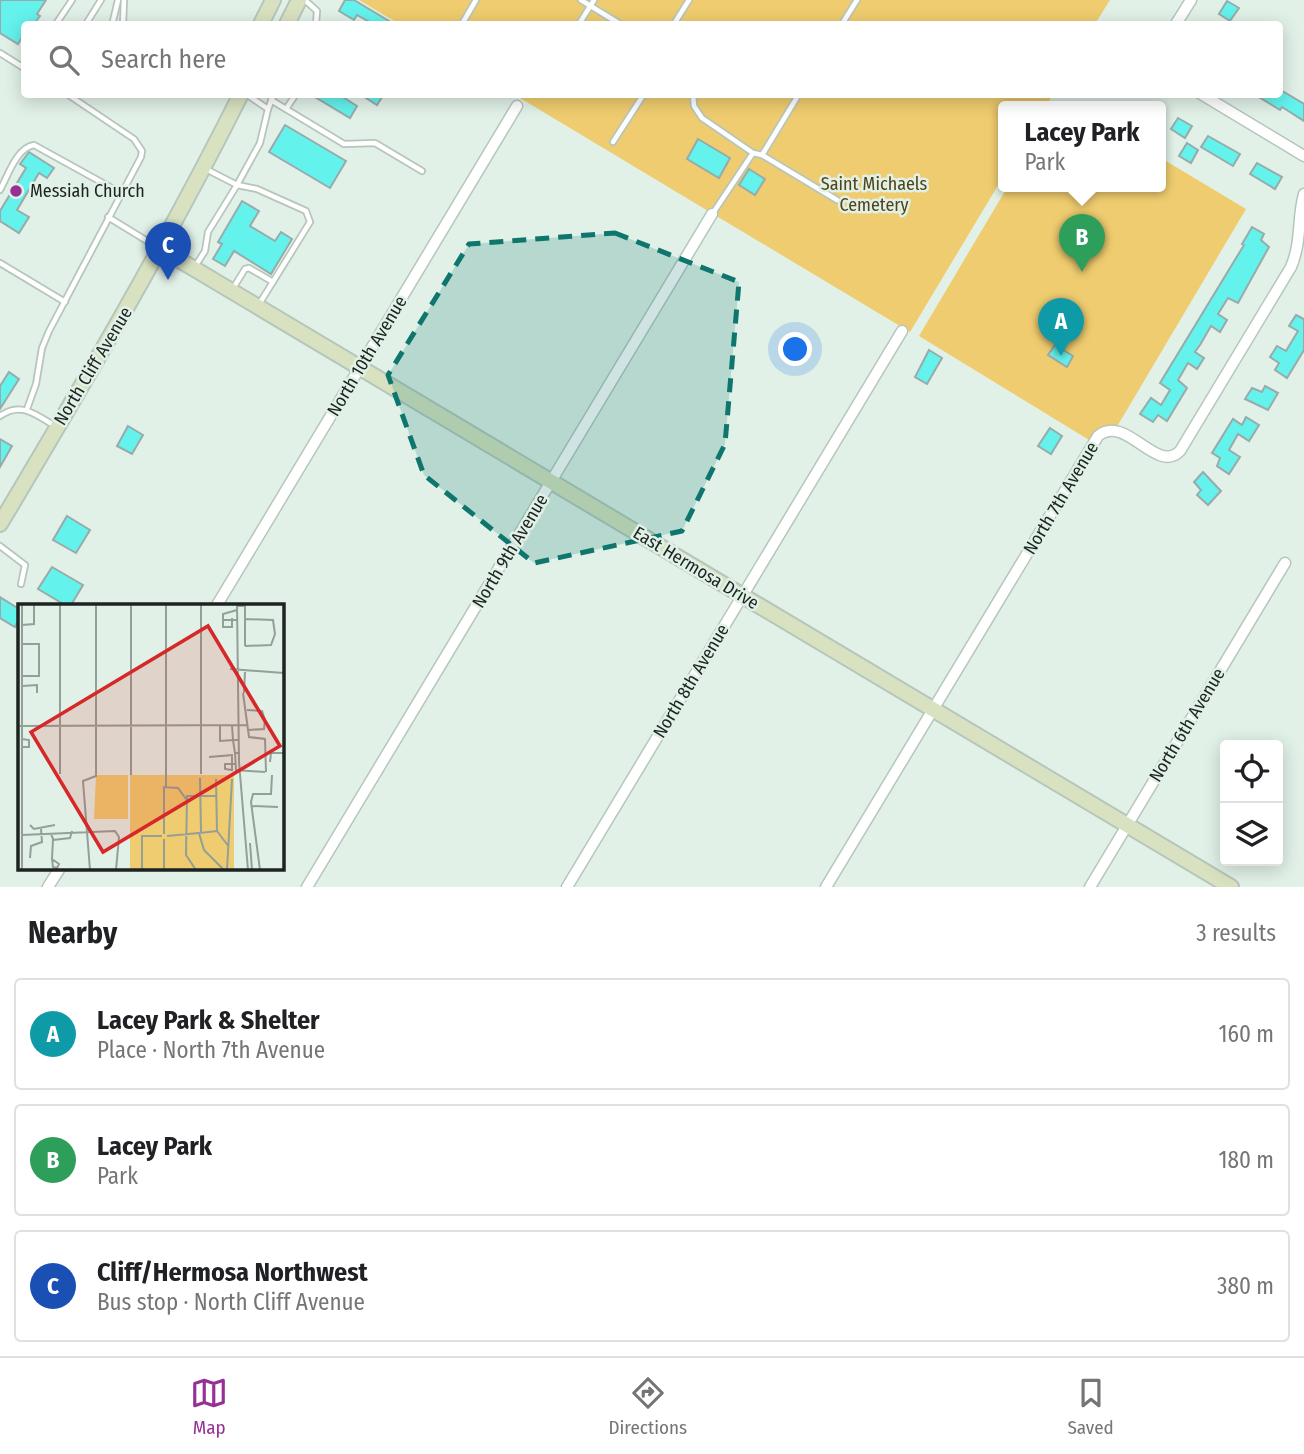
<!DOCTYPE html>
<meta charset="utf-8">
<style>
body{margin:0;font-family:"Fira Sans Condensed",sans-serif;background:#f2f2f2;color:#202124}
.controls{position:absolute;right:21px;bottom:21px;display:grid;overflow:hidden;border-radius:7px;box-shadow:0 4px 18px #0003}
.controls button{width:63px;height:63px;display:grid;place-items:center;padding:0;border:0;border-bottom:2px solid #e0e0e0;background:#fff;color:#202124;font:35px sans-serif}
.you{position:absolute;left:796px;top:350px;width:24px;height:24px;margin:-18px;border:5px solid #fff;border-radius:50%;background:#1a73e8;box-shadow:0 0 0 10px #1a73e833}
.badge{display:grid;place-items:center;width:46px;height:46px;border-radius:50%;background:#963095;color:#fff;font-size:23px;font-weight:700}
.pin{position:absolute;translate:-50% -58px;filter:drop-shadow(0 2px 4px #0008)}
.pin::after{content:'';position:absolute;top:37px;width:24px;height:21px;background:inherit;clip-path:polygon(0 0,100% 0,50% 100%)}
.popup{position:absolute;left:998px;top:101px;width:168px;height:91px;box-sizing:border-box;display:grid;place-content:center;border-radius:7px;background:#fff;filter:drop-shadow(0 2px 5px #0005);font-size:23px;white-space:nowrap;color:#757577}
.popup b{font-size:26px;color:#202124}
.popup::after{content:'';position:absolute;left:50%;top:100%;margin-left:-14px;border:14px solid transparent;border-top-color:#fff}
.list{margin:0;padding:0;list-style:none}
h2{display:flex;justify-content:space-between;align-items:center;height:91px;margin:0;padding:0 28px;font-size:30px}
h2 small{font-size:23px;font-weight:400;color:#757577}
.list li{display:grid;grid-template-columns:46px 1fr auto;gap:21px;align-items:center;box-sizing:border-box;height:112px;margin:0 14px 14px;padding:0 14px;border:2px solid #e0e0e0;border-radius:7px}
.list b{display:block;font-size:26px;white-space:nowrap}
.list p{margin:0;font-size:23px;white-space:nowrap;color:#757577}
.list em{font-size:23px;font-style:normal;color:#757577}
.icon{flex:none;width:38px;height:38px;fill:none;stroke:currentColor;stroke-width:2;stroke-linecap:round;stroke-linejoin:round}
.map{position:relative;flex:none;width:1304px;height:887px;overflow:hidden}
.search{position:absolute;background:#fff;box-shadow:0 4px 18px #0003;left:21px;right:21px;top:21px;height:77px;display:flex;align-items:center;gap:18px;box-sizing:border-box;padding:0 24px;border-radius:7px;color:#757577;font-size:26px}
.sheet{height:469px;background:#fff}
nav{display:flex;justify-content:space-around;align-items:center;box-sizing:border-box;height:98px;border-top:2px solid #e0e0e0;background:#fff;font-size:19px;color:#757577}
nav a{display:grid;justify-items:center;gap:4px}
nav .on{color:#963095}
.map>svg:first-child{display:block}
.green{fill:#efcc6f}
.building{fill:#64f2ed;stroke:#98abaa;stroke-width:2}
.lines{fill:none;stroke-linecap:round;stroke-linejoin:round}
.lane-casing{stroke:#b7c6bc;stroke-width:8}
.street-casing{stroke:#b7c6bc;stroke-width:13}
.secondary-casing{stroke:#b7c6bc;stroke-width:18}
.lane{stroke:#fff;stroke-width:4.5}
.street{stroke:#fff;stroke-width:10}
.secondary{stroke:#d9e2c0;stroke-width:14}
.marked{fill:#0f766e;fill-opacity:0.2;stroke:#0f766e;stroke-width:5;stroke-dasharray:14 9;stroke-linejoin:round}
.poi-dot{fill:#963095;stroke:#e1f1e7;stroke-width:2.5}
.labels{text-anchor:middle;stroke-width:5;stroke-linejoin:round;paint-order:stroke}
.park-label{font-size:18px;fill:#51431a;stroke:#e1f1e7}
.poi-label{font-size:18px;fill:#1d2320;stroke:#e1f1e7;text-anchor:start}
.street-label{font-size:18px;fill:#1d2320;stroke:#e1f1e7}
.inset-road{fill:none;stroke:#939f97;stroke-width:2}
.view{fill:#d62828;fill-opacity:0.15;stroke:#d62828;stroke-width:3.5}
.inset-edge{fill:none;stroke:#1d2320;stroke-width:3.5}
</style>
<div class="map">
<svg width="1304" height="887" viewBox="0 0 1304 887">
<rect width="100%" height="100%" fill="#e1f1e7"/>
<g class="green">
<path d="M 359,0 L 1110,0 L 1095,24 L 399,24 Z"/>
<path d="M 515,95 L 1053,95 L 1046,106 L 1003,106 L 1003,177 L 910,332 Z"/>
<path d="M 1161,158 L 1246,209 L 1115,430 L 1094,443 L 919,336 L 1008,186 L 1161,186 Z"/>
</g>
<g class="building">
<path d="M 0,0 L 46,0 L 37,14 L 40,16 L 34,24 L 24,24 L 24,34 L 18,44 L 0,33 Z"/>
<path d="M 345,0 L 354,0 L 394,24 L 373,24 L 357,15 L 354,20 L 339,11 Z"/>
<path d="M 1227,1 L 1239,8 L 1230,21 L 1219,14 Z"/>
<path d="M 1279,89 L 1304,104 L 1304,121 L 1282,107 L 1280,110 L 1254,94 L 1279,94 Z"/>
<path d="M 310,94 L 338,94 L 357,106 L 350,118 Z"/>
<path d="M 360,94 L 384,94 L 377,105 Z"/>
<path d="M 1178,118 L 1192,126 L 1185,138 L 1171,129 Z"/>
<path d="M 285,125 L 346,161 L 330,188 L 269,152 Z"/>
<path d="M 1208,136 L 1240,154 L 1233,166 L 1201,147 Z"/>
<path d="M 698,139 L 730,158 L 719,178 L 687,159 Z"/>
<path d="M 1187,143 L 1198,150 L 1191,163 L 1179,156 Z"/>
<path d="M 29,152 L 54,168 L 47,178 L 39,173 L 17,210 L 29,217 L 19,233 L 0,221 L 0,211 L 26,168 L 20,164 Z"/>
<path d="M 1257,163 L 1282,177 L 1275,189 L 1250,174 Z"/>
<path d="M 749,169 L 765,179 L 755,195 L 739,185 Z"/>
<path d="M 242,201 L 259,211 L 250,226 L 275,241 L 281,232 L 292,239 L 271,274 L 234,251 L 225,266 L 213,259 L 222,244 L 218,242 Z"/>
<path d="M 1252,227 L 1264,234 L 1261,240 L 1269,247 L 1238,303 L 1228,298 L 1218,314 L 1227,320 L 1220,332 L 1211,326 L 1200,345 L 1195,352 L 1204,358 L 1197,369 L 1188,363 L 1178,380 L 1187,388 L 1167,421 L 1158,415 L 1153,422 L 1140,414 L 1151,398 L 1161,405 L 1170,390 L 1160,383 L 1244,245 L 1242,244 Z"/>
<path d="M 1296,315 L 1304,319 L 1304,350 L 1287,378 L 1275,370 L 1279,363 L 1270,357 L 1277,346 L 1286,351 L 1298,331 L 1289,326 Z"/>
<path d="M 1055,345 L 1073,356 L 1067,367 L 1048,355 Z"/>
<path d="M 929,350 L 942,358 L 927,384 L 915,377 Z"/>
<path d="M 9,372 L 19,379 L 0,409 L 0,386 Z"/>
<path d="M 1265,386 L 1278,393 L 1268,410 L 1245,399 L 1252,388 L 1262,392 Z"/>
<path d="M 1246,417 L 1259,425 L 1249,441 L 1238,434 L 1229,450 L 1240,457 L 1229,474 L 1217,466 L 1220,458 L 1212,453 L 1233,419 L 1242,425 Z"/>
<path d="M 128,426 L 143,435 L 132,454 L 117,446 Z"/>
<path d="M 1050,428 L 1062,436 L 1051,454 L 1038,446 Z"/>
<path d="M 0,439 L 12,446 L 0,467 Z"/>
<path d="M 1203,472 L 1221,491 L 1208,505 L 1197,495 L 1201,490 L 1194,482 Z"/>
<path d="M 67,516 L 90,530 L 76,553 L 53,540 Z"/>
<path d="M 52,567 L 83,585 L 71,605 L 65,605 L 38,589 Z"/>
<path d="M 0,597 L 19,609 L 19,619 L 15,627 L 0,618 Z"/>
</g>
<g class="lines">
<defs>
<g id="lane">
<path d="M 305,0 L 317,11 L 316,24"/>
<path d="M 581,0 L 620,24"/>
<path d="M 113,21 L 118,0"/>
<path d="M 56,24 L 72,0"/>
<path d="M 86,24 L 101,0"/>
<path d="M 123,24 L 124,0"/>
<path d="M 462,24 L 476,0"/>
<path d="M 579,24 L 594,0"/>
<path d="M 674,24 L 689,0"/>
<path d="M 842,24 L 857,0"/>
<path d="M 0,53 L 24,68"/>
<path d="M 246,94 L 268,109 L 274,94"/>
<path d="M 693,94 L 694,106 L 702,118 L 753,153 L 762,155 L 799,94"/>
<path d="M 271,100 L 344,144 L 375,143 L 422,171"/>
<path d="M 286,109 L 296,94"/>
<path d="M 613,142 L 644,94"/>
<path d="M 762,155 L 837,200"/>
<path d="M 0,190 C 8,176 16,148 34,145 L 121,193"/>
<path d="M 713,213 L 753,153"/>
<path d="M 108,217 L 157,247"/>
<path d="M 0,263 L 65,302"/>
<path d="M 194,268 L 205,251 L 208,232 L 237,185 L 204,168"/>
<path d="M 232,290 L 245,269 L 249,268 L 273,282"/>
<path d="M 258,306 L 310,222 L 306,211 L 257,189 L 237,185 L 260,143 L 268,109"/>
<path d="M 27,409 L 36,384 L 42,348 L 49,331 L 141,157 L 142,151 L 134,139 L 67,94"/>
<path d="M 0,416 C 21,401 36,415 55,426"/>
<path d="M 0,546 L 25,565 L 21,584"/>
</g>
<g id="street">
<path d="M 1176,24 L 1191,0"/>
<path d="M 1201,94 L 1304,156"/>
<path d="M 217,605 L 517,106"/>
<path d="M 48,887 L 60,868"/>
<path d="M 307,887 L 712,214"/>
<path d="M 567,887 L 902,331"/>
<path d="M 826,887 L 1098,436 C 1126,413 1156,475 1180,451 L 1291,267 C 1302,241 1297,219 1304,194"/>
<path d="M 1090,887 L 1285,563"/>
</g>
<g id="secondary">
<path d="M 261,24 L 273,0"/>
<path d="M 287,24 L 299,0"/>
<path d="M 161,249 L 1231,887"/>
<path d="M 0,524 C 84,383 167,242 241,94"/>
</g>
</defs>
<use href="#lane" class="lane-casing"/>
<use href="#street" class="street-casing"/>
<use href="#secondary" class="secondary-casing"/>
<use href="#lane" class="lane"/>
<use href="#street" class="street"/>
<use href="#secondary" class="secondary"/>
</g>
<path class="marked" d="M 615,233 L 739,282 L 725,444 L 682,531 L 534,563 L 424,475 L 388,375 L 469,244 Z"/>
<circle class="poi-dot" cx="16" cy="191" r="7"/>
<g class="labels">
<g class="park-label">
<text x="874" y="190">Saint Michaels<tspan x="874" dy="21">Cemetery</tspan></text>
</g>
<g class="poi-label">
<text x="30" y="197">Messiah Church</text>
</g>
<g class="street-label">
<text transform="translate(367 356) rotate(-59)" y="6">North 10th Avenue</text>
<text transform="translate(93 366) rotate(-59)" y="6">North Cliff Avenue</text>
<text transform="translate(1061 498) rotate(-59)" y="6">North 7th Avenue</text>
<text transform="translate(510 551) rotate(-59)" y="6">North 9th Avenue</text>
<text transform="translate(696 568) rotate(31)" y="6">East Hermosa Drive</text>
<text transform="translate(691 681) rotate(-59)" y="6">North 8th Avenue</text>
<text transform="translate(1187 725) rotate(-59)" y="6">North 6th Avenue</text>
</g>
</g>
<g transform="translate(18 604)">
<rect width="266" height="266" fill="#e1f1e7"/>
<path d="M 78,171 L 110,171 L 110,215 L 76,215 ZM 112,171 L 216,171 L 216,266 L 112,266 Z" fill="#efcc6f"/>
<path class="inset-road" d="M 183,0 L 183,170M 219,0 L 221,158 L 230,266M 219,2 L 227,2 L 227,42M 227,15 L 255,16 L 257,30 L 253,41 L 227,42M 205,16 L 205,23 L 214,23 L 214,14M 219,16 L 205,16 L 205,10 L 219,6M 4,21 L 16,20 L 16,0M 4,40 L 21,40 L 21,72 L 4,72M 212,65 L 266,69M 4,82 L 19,81 L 19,89M 225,89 L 231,133 L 247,135 L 248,168M 226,89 L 227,68M 229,106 L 244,107 L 247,116 L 246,125 L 230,126M 202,121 L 202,137 L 215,136 L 217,149M 214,121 L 215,136 L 221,136M 0,122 L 230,121M 4,135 L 11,136 L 11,143 L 4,143M 222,149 L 217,149 L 218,166 L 247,168M 214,151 L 214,166 L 207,165 L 207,160 L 217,160M 191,153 L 215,151M 252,158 L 253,149 L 266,149M 42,170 L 42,0M 113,171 L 113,0M 182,174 L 183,228M 198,175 L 199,227M 148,183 L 148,0M 233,202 L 260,203M 12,221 L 16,225 L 37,221M 33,230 L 35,235 L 34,255 L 35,263 L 39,264 L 41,260 L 34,255M 146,230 L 146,183 L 160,184 L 168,195M 4,231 L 97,227 L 101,233 L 98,266M 149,232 L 181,229M 146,235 L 146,266M 35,236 L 52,234 L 54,227M 232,239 L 234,266M 12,254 L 13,242 L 24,238 L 23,225M 4,266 L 4,0M 72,266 L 65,177 L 78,172 L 78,0M 124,266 L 124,232 L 144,232M 178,266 L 168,251 L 169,192 L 198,192M 206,266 L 186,246 L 181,229 L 199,227 L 211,243M 209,266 L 214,175M 242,266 L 233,198 L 235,190 L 253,190 L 254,171"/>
<path class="view" d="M 190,22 L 262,142 L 85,248 L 13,128 Z"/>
<rect width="266" height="266" class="inset-edge"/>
</g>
</svg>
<div class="controls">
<button><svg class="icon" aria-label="locate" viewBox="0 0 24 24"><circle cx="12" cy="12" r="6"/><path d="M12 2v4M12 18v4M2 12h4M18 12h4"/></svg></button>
<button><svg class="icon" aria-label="layers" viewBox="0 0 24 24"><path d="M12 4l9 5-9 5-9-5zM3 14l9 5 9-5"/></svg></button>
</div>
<div class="you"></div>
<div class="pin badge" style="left:1061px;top:356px;background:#0f9aa8">A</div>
<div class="pin badge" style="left:1082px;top:272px;background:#2e9e5b">B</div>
<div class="popup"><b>Lacey Park</b>Park</div>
<div class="pin badge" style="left:168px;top:280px;background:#1a4fb4">C</div>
<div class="search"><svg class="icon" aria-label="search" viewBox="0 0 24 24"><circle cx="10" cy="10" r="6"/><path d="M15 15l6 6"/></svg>Search here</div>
</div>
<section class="sheet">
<h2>Nearby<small>3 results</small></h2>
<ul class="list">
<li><span class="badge" style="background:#0f9aa8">A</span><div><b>Lacey Park &amp; Shelter</b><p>Place · North 7th Avenue</p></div><em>160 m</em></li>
<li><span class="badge" style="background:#2e9e5b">B</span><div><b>Lacey Park</b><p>Park</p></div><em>180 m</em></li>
<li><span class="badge" style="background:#1a4fb4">C</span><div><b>Cliff/Hermosa Northwest</b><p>Bus stop · North Cliff Avenue</p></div><em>380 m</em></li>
</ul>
</section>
<nav>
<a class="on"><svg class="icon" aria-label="map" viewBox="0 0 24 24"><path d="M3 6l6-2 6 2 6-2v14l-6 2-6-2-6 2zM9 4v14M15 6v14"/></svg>Map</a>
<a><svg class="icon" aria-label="directions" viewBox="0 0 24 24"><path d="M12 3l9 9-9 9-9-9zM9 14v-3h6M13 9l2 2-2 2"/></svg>Directions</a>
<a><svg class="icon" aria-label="saved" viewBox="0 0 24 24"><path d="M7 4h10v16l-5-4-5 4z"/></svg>Saved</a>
</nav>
